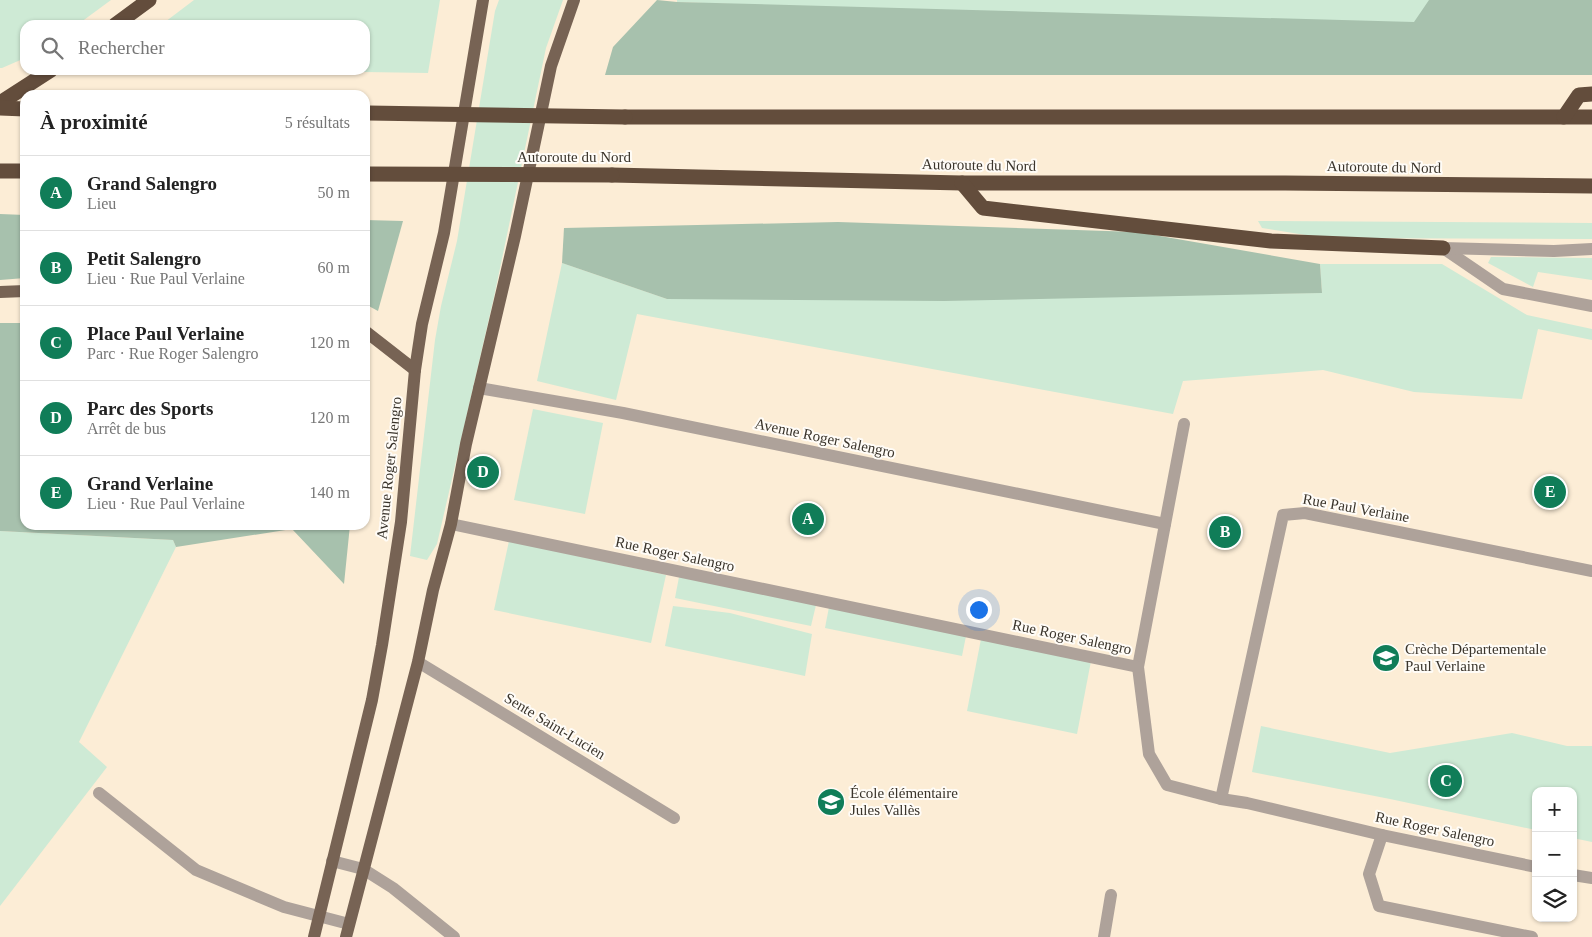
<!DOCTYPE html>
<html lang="fr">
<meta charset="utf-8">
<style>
body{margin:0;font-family:Georgia,serif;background:#f2f2f2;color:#222}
.controls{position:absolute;right:15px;bottom:15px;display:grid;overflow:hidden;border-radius:10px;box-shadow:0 1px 4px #0004}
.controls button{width:45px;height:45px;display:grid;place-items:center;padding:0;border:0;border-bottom:1px solid #e0e0e0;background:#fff;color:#222;font:25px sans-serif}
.you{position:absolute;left:978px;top:609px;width:18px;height:18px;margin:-12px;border:4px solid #fff;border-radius:50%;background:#1a73e8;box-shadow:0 0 0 8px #1a73e833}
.badge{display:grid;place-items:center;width:32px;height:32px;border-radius:50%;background:#107d58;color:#fff;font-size:16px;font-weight:700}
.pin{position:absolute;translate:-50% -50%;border:2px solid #fff;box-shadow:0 1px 5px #0006}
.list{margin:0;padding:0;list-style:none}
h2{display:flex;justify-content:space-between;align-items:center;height:65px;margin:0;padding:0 20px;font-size:21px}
h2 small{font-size:16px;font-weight:400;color:#767676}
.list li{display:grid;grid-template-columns:32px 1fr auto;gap:15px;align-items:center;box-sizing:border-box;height:75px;padding:0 20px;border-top:1px solid #e0e0e0}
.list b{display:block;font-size:19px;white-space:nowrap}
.list p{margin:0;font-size:16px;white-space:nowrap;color:#767676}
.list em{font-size:16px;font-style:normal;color:#767676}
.icon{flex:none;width:28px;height:28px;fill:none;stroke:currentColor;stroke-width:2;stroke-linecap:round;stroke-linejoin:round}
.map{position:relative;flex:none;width:1592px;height:937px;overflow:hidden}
.search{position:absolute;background:#fff;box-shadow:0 1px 4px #0004;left:20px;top:20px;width:350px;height:55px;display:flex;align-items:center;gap:12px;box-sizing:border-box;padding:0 18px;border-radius:15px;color:#767676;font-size:19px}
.panel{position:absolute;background:#fff;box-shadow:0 1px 4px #0004;left:20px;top:90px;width:350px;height:440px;border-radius:15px}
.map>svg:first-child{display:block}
.green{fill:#ceead5}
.forest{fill:#a7c1ad}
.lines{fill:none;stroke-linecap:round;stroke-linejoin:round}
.lane{stroke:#aea29a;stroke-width:12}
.street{stroke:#aea29a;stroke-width:12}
.primary{stroke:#776354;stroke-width:12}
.highway{stroke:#634d3c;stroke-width:15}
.highway-bridge{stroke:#634d3c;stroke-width:15}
.labels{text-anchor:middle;stroke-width:4;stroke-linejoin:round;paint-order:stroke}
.street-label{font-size:15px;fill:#3a342b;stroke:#fffcf7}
.poi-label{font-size:15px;fill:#3a342b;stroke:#fffcf7;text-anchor:start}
</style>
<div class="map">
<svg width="1592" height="937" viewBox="0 0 1592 937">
<rect width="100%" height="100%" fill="#fcedd6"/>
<g class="green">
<path d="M 0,0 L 111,0 L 77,25 L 25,25 L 25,58 L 2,68 L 0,68 Z"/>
<path d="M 194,0 L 440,0 L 428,73 L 231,70 L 365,70 L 365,25 L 161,25 Z"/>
<path d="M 499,0 L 563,0 L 546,48 L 494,297 L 437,544 L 427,560 L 410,556 L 435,340 L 441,306 L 457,241 L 495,11 Z"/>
<path d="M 677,0 L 1592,0 L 1592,21 L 1262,24 L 677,2 Z"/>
<path d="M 1258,221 L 1592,223 L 1592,239 L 1324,238 L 1262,228 Z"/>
<path d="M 1491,257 L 1592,258 L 1592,280 L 1538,272 L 1533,287 L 1488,263 Z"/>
<path d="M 562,263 L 667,299 L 1322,293 L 1320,264 L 1442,264 L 1527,315 L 1592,329 L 1592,340 L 1538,329 L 1522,399 L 1414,392 L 1323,370 L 1183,381 L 1173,414 L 637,314 L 616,400 L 537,381 Z"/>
<path d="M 533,409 L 603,423 L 585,514 L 514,500 Z"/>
<path d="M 0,531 L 173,540 L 176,547 L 79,742 L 107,767 L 0,906 Z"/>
<path d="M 509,541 L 666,575 L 651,643 L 494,610 Z"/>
<path d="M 679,577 L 816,605 L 811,626 L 675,598 Z"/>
<path d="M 673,606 L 730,613 L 812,634 L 805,676 L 665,646 Z"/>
<path d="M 829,607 L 966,636 L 962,656 L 825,628 Z"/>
<path d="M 981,639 L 1091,661 L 1077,734 L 967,711 Z"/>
<path d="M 1261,726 L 1390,753 L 1512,733 L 1567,746 L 1592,746 L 1592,842 L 1573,838 L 1573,791 L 1536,791 L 1536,830 L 1390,799 L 1252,772 Z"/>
</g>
<g class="forest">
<path d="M 657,0 L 677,2 L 1414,22 L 1429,0 L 1592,0 L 1592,75 L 605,75 L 613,47 Z"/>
<path d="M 0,214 L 25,215 L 25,278 L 0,280 Z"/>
<path d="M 365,220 L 403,221 L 378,311 L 365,304 Z"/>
<path d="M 838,222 L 1137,232 L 1320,264 L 1322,293 L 944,301 L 667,299 L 562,263 L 564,228 Z"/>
<path d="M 0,323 L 25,323 L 25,525 L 350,525 L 344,584 L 292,529 L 176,547 L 173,540 L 0,531 Z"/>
</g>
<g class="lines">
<g class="lane">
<path d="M 1443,248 L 1503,289 L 1592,306"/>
<path d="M 1443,248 L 1554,251 L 1592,249"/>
<path d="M 1382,835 L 1369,874 L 1379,906 L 1532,937"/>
<path d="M 1104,937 L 1111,895"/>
</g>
<g class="street">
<path d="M 479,388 L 623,413 L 1165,524"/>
<path d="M 1184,424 L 1138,667 L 1149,754 L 1167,785 L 1221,799 L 1247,803 L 1382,835 L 1536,867"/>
<path d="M 451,524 L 1138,667"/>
<path d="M 418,662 L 674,818"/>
<path d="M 99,793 L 196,870 L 284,907 L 349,924"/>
<path d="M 1221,799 L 1283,515 L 1305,513 L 1592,571"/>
<path d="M 332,861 L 363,869 L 393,888 L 454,937"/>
<path d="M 1573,875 L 1592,878"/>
</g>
<g class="primary">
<path d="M 0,292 L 25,291"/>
<path d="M 365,331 L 415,370"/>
<path d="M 314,937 L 372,700 L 382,645 L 401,522 L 415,370 L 422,324 L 444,233 L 483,0"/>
<path d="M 346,937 L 418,662 L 433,590 L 451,524 L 466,444 L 515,236 L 551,66 L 574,0"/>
</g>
<g class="highway">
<path d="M 115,25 L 149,0"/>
<path d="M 0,103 L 51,70"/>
<path d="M 0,108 L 25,109"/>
<path d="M 625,117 L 1592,117"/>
<path d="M 1564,117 L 1579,95 L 1592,94"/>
<path d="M 0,171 L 25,171"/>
<path d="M 612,175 L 962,183 L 1285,183 L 1592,186"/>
<path d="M 962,183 L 983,208 L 1271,241 L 1443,248"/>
</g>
<g class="highway-bridge">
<path d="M 368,113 L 625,117"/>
<path d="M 365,174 L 612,175"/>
</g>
</g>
<defs>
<symbol id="school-disc" viewBox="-11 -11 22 22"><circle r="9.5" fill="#107d58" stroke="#fffcf7"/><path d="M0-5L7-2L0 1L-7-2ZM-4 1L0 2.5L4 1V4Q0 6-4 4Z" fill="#fff"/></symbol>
</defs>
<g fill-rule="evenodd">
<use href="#school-disc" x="1370" y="642" width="32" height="32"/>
<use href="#school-disc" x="815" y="786" width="32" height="32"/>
</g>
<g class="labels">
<g class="street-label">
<text x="574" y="162">Autoroute du Nord</text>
<text transform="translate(979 165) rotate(1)" y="5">Autoroute du Nord</text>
<text transform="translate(1384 167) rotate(1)" y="5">Autoroute du Nord</text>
<text transform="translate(825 438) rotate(12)" y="5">Avenue Roger Salengro</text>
<text transform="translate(389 468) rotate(-84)" y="5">Avenue Roger Salengro</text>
<text transform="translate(1356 508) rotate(10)" y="5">Rue Paul Verlaine</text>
<text transform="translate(675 554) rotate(12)" y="5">Rue Roger Salengro</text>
<text transform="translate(1072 637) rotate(12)" y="5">Rue Roger Salengro</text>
<text transform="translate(555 726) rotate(31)" y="5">Sente Saint-Lucien</text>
<text transform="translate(1435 829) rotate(12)" y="5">Rue Roger Salengro</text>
</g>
<g class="poi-label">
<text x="1405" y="654">Crèche Départementale<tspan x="1405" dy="17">Paul Verlaine</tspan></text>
<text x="850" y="798">École élémentaire<tspan x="850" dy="17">Jules Vallès</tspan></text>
</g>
</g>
</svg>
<div class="controls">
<button>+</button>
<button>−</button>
<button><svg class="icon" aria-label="layers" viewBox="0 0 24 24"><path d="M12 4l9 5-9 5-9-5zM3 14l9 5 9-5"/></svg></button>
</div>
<div class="you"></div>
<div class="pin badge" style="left:808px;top:519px">A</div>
<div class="pin badge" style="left:1225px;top:532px">B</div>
<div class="pin badge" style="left:1446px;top:781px">C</div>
<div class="pin badge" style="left:483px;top:472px">D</div>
<div class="pin badge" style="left:1550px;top:492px">E</div>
<div class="search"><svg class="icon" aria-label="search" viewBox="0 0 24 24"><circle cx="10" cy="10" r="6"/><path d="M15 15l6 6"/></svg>Rechercher</div>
<section class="panel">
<h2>À proximité<small>5 résultats</small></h2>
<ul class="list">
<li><span class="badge">A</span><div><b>Grand Salengro</b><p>Lieu</p></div><em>50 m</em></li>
<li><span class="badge">B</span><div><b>Petit Salengro</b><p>Lieu · Rue Paul Verlaine</p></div><em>60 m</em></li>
<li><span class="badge">C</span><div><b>Place Paul Verlaine</b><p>Parc · Rue Roger Salengro</p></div><em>120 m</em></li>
<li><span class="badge">D</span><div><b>Parc des Sports</b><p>Arrêt de bus</p></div><em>120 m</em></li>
<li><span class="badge">E</span><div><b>Grand Verlaine</b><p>Lieu · Rue Paul Verlaine</p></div><em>140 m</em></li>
</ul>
</section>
</div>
